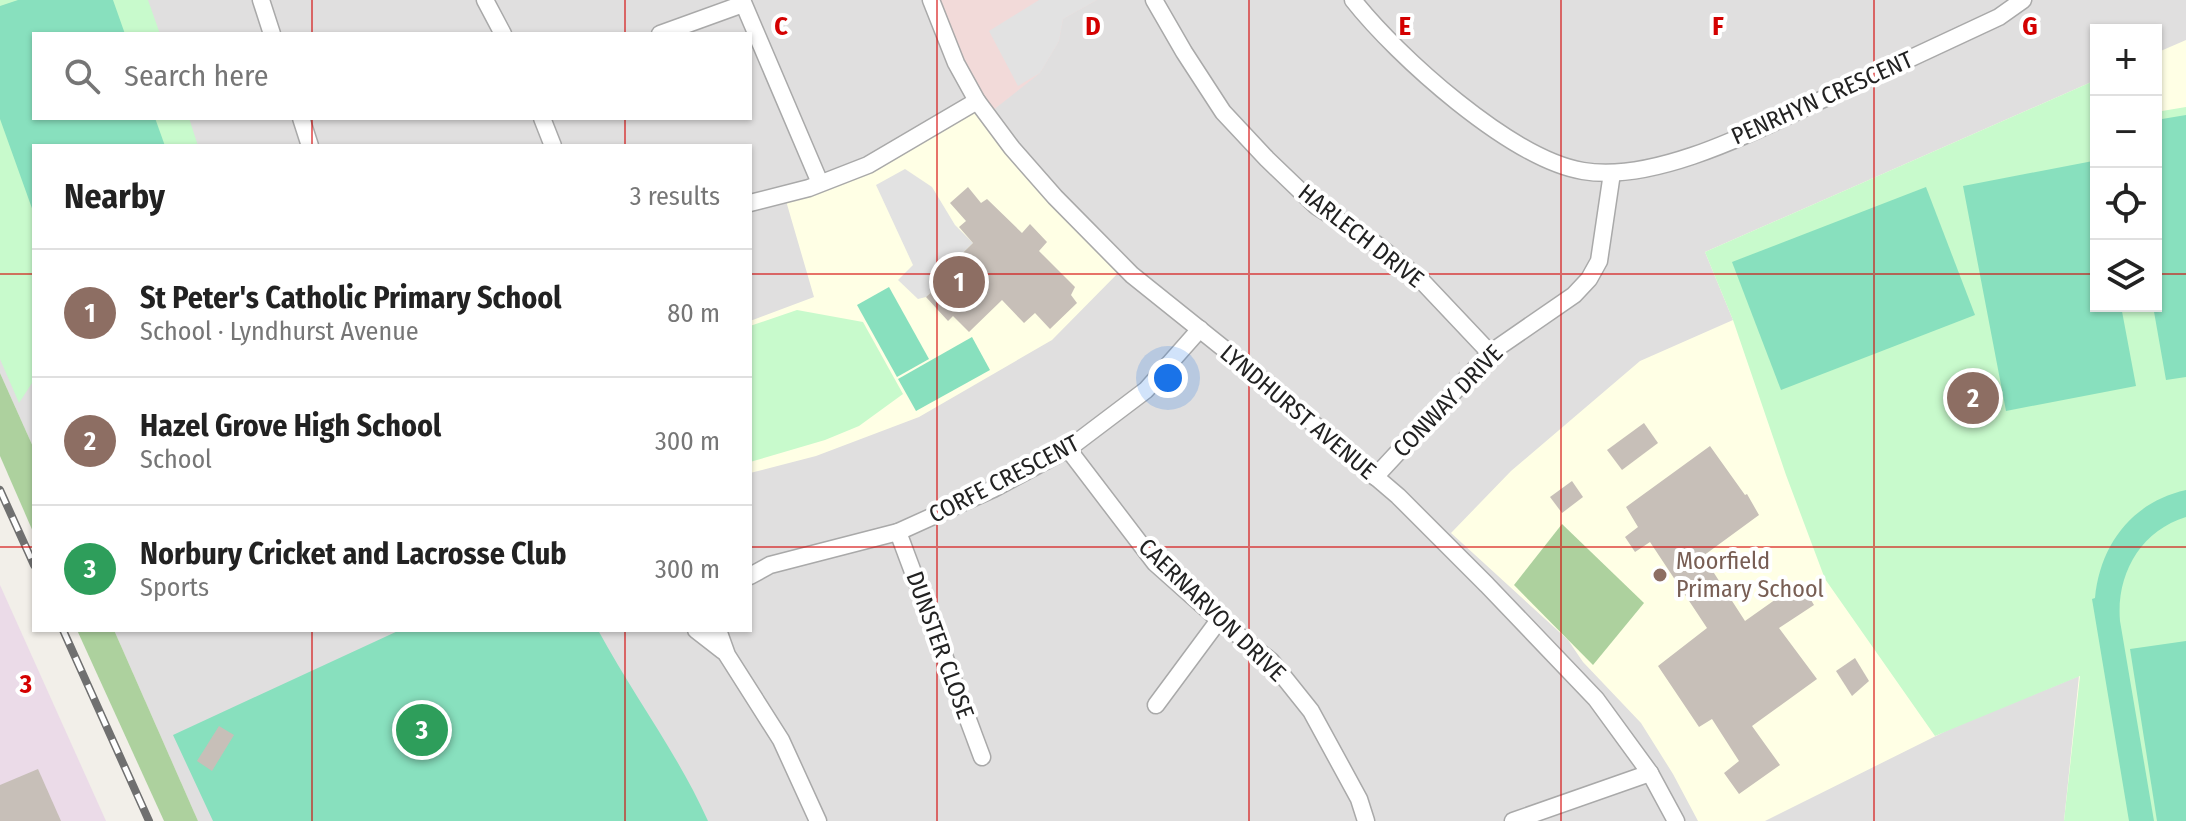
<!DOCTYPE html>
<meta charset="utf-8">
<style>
body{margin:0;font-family:"Fira Sans Condensed",sans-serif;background:#f2f2f2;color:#222}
.controls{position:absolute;right:24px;top:24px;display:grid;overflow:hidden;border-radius:0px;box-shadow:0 2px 6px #0004}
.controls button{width:72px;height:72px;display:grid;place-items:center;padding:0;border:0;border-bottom:2px solid #e0e0e0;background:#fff;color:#222;font:40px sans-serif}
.you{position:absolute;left:1168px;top:378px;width:28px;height:28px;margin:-20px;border:6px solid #fff;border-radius:50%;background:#1a73e8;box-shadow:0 0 0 12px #1a73e833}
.badge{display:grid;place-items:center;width:52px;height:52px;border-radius:50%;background:#7c3aed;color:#fff;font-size:26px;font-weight:700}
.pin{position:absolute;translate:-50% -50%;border:4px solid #fff;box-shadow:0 2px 8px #0006}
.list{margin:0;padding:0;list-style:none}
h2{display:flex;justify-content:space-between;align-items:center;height:104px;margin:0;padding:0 32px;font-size:34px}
h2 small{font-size:26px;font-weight:400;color:#767676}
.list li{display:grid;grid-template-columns:52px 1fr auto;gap:24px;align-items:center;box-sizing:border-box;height:128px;padding:0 32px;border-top:2px solid #e0e0e0}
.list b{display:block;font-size:30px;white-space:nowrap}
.list p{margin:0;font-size:26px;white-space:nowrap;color:#767676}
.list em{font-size:26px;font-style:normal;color:#767676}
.icon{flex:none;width:44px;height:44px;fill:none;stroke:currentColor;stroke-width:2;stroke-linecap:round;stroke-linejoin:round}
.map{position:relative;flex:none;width:2186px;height:821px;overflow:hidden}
.search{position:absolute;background:#fff;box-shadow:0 2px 6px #0004;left:32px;top:32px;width:720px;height:88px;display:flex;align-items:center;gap:20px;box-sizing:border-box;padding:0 28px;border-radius:0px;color:#767676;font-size:30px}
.panel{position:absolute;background:#fff;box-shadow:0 2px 6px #0004;left:32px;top:144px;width:720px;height:488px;border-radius:0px}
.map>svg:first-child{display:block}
.residential{fill:#e0dfdf;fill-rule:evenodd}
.commercial{fill:#f2dad9}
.industrial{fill:#ebdbe8}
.education{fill:#ffffe5}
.forest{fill:#add19e}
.park{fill:#c8facc}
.pitch{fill:#88e0be}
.parking{fill:#e2e2e2}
.building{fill:#c7bfb8}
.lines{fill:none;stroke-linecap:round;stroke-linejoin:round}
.street-casing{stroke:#a9a9a9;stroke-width:19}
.street{stroke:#fff;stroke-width:16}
.rail-casing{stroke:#707070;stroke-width:8}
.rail{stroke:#fff;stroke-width:5;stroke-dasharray:15;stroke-linecap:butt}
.grid{fill:none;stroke:#d40000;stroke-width:2;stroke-opacity:0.55}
.education-dot{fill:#8d6e63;stroke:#fff;stroke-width:3}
.labels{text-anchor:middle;stroke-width:8;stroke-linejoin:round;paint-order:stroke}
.street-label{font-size:24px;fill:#222;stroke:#fff}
.education-label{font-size:24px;fill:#785e54;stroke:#fff;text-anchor:start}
.grid-label{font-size:26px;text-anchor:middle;font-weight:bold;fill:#d40000;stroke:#fff;stroke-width:8;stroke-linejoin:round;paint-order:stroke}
</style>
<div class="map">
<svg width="2186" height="821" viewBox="0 0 2186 821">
<rect width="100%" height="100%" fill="#f2efe9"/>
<path class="residential" d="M 0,0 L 2186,0 L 2186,821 L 198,821 L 114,630 L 750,630 L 750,146 L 34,146 L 34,449 L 0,373 ZM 2096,30 L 2156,30 L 2156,306 L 2096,306 ZM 34,34 L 750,34 L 750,118 L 34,118 Z"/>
<path class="commercial" d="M 931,0 L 1097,0 L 1063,19 L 1059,41 L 1040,73 L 987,115 Z"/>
<path class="industrial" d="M 0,585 L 106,821 L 0,821 Z"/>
<g class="education">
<path d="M 2186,40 L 2186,821 L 2064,821 L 2079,676 L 1954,727 L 1765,821 L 1698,821 L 1673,774 L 1641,723 L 1583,662 L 1568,640 L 1451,533 L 1511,471 L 1640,361 L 1733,320 L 1705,252 L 2096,80 L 2096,306 L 2156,306 L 2156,53 Z"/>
<path d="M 977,101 L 1124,267 L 1052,340 L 919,417 L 816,456 L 750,473 L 750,321 L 814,297 L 784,194 L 809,188 Z"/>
</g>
<g class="forest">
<path d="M 0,373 L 34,449 L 34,534 L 0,456 Z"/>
<path d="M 1562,524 L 1644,603 L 1593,665 L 1514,585 Z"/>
<path d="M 77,630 L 114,630 L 198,821 L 164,821 Z"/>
</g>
<g class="park">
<path d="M 0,0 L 148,0 L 160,34 L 34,34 L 34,118 L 189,118 L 198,146 L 34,146 L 34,380 L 19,403 L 0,359 Z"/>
<path d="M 2096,80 L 2096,306 L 2156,306 L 2156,112 L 2186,107 L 2186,821 L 2064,821 L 2080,676 L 1935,736 L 1825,579 L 1786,475 L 1733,320 L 1705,252 Z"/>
<path d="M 797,310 L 863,322 L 903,394 L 859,426 L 825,440 L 750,462 L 750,326 Z"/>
</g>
<g class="pitch">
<path d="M 18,0 L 113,0 L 125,34 L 34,34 L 34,118 L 155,118 L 165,146 L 34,146 L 34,214 L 0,119 L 0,6 Z"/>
<path d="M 2186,115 L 2186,377 L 2166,380 L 2153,306 L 2156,306 L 2156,120 Z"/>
<path d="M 2093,161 L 2096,175 L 2096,306 L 2121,306 L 2136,386 L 2006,411 L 1963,186 Z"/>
<path d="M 1926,187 L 1975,315 L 1781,390 L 1732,262 Z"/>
<path d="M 889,287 L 929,359 L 897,377 L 857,305 Z"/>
<path d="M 972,337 L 990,370 L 916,411 L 898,379 Z"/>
<path d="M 2186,490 L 2186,517 C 2140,531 2116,575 2120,621 L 2154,821 L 2129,821 L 2092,599 L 2095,598 C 2100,545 2132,502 2186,490 Z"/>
<path d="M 400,630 L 598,630 C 633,695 678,754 708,821 L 213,821 L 173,735 Z"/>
<path d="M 2186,641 L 2186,821 L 2157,821 L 2130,649 Z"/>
</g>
<g class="parking">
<path d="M 1039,0 L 1097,0 L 1063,19 L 1059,41 L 1040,73 L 1018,86 L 989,31 Z"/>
<path d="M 905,169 L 932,187 L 955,225 L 973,243 L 941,273 L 945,280 L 926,297 L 918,299 L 898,280 L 913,265 L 876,185 Z"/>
</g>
<g class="building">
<path d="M 968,187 L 981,203 L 987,199 L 1022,233 L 1030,224 L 1047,242 L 1039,251 L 1075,287 L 1071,295 L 1077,303 L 1050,329 L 1035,313 L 1024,323 L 1002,300 L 969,332 L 953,316 L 948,321 L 926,297 L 945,280 L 941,274 L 973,243 L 959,227 L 966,221 L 950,203 Z"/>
<path d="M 1644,423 L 1658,443 L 1622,470 L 1607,450 Z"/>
<path d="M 1710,446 L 1745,495 L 1747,494 L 1759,515 L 1703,556 L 1745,621 L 1800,582 L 1814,605 L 1779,628 L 1817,679 L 1752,726 L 1780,765 L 1739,794 L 1724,773 L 1739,761 L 1712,719 L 1699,727 L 1658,666 L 1707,628 L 1650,542 L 1635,552 L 1625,537 L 1638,527 L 1626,507 Z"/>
<path d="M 1572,481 L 1583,497 L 1562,513 L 1550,497 Z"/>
<path d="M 1855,658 L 1869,681 L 1852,696 L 1836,671 Z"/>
<path d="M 219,726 L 234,735 L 212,771 L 197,761 Z"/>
<path d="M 38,769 L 61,821 L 0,821 L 0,785 Z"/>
</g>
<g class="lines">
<defs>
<g id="street">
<path d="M 261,0 L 272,34"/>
<path d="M 485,0 L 503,34"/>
<path d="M 742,0 L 820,183"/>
<path d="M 931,0 L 956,63 L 977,101 L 1012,148 L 1055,197 L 1132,275 L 1248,368 L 1398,496 L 1487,585 L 1596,699 L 1650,773 L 1676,821"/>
<path d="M 1154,0 L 1184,52 L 1223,112 L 1267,159 L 1316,206 L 1376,244 L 1421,280 L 1490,353"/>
<path d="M 1353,0 C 1397,56 1511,159 1583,171 C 1659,184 1766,125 1834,94 C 1889,68 1944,43 1999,17 L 2023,0"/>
<path d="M 660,34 L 743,4"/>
<path d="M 301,118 L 310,146"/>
<path d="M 542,118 L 553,146"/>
<path d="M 750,203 L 809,188 L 868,165 L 977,101"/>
<path d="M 1068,449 L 1155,563 L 1219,620 L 1271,661 L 1311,711 L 1359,799 L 1366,821"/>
<path d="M 1375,477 L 1490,353 L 1574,295 L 1589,279 L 1599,261 L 1612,173"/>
<path d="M 898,532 L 982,757"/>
<path d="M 750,576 L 770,565 L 898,532 L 993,489 L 1068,449 L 1146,390 L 1200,329"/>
<path d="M 696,630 L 723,651"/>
<path d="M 718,630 L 727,655 L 781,740 L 818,821"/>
<path d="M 1156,705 L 1219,620"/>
<path d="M 1513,821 L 1650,773"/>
</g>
</defs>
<use href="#street" class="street-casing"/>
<use href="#street" class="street"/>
<defs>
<g id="rail">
<path d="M 0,490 L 34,565"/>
<path d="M 63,630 L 149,821"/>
</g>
</defs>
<use href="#rail" class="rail-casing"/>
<use href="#rail" class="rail"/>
</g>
<path class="grid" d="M 312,0 L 312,34M 625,0 L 625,34M 937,0 L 937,821M 1249,0 L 1249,821M 1561,0 L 1561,821M 1874,0 L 1874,821M 312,118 L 312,146M 625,118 L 625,146M 0,274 L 34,274M 750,274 L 2096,274M 2156,274 L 2186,274M 0,547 L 34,547M 750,547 L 2186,547M 312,630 L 312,821M 625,630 L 625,821"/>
<circle class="education-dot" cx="1660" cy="575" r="8"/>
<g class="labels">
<g class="street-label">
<text transform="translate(1822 98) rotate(-24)" y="8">PENRHYN CRESCENT</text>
<text transform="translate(1361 236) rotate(38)" y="8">HARLECH DRIVE</text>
<text transform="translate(1448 401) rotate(-46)" y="8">CONWAY DRIVE</text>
<text transform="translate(1298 412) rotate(40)" y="8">LYNDHURST AVENUE</text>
<text transform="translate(1004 479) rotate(-27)" y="8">CORFE CRESCENT</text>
<text transform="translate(1212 610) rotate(44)" y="8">CAERNARVON DRIVE</text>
<text transform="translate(940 645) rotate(70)" y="8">DUNSTER CLOSE</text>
</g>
<g class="education-label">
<text x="1676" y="569">Moorfield<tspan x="1676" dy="28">Primary School</tspan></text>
</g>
</g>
<g class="grid-label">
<text x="781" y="35">C</text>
<text x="1093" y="35">D</text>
<text x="1405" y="35">E</text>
<text x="1718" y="35">F</text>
<text x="2030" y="35">G</text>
<text x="26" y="693">3</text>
</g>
</svg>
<div class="controls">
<button>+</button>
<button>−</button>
<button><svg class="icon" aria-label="locate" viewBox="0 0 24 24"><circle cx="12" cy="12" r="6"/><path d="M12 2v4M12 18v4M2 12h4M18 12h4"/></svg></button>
<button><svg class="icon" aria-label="layers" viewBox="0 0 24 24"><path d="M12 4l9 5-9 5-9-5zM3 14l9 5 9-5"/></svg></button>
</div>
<div class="you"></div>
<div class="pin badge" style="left:959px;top:282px;background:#8d6e63">1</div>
<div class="pin badge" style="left:1973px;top:398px;background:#8d6e63">2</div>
<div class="pin badge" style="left:422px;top:730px;background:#2e9e5b">3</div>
<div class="search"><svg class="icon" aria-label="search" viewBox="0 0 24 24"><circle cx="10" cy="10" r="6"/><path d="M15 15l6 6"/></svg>Search here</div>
<section class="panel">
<h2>Nearby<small>3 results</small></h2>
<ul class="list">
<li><span class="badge" style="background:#8d6e63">1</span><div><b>St Peter's Catholic Primary School</b><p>School · Lyndhurst Avenue</p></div><em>80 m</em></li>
<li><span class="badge" style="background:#8d6e63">2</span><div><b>Hazel Grove High School</b><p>School</p></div><em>300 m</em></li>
<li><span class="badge" style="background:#2e9e5b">3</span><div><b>Norbury Cricket and Lacrosse Club</b><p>Sports</p></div><em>300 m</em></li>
</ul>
</section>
</div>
